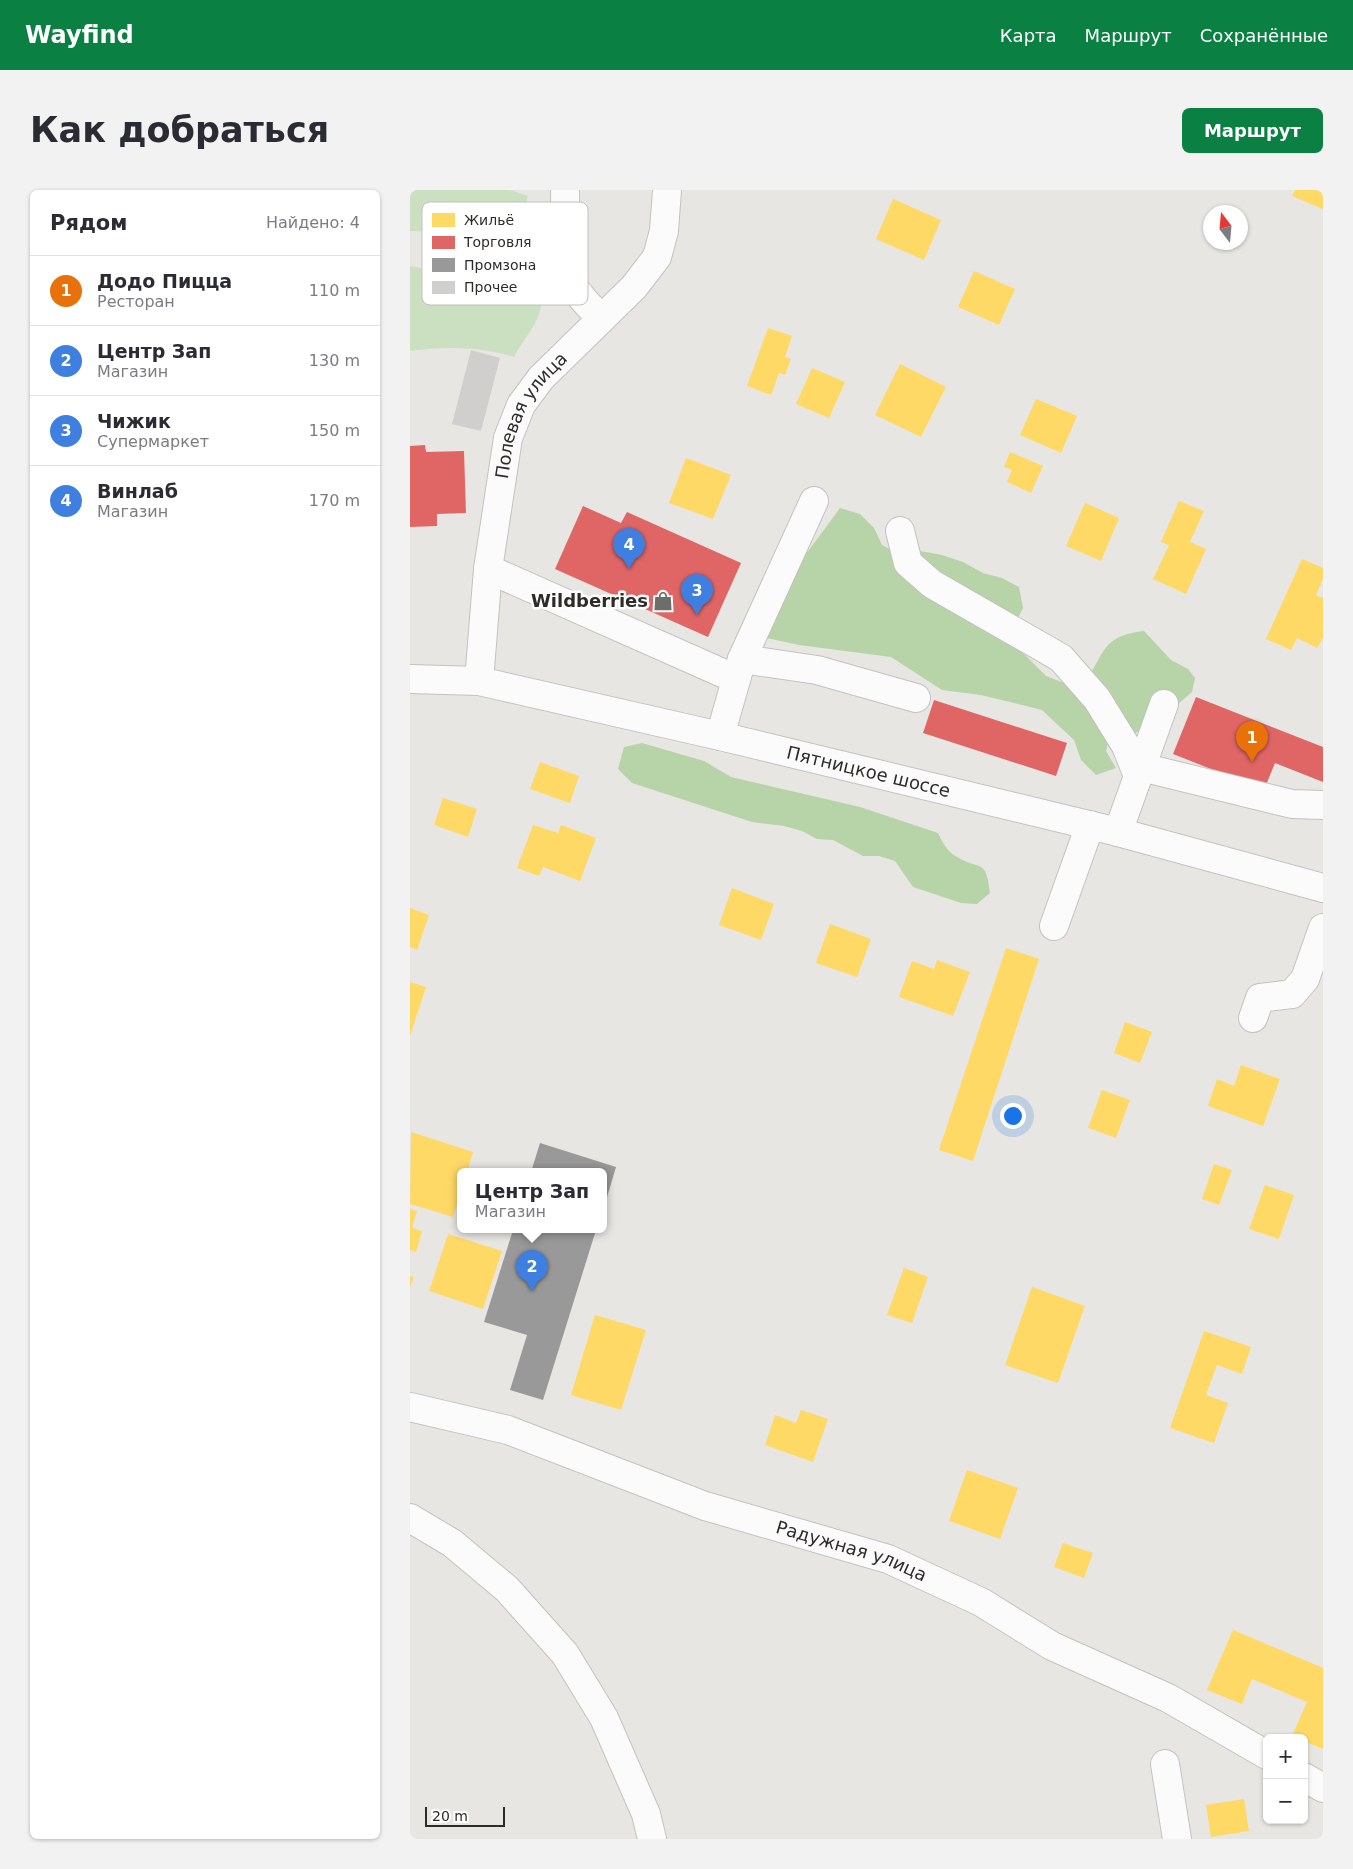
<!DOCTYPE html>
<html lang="ru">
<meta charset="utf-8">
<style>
body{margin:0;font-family:"DejaVu Sans",sans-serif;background:#f2f2f3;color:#2b2b33}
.controls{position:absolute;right:15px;bottom:15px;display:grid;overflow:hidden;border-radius:8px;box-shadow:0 1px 4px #0004}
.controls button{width:45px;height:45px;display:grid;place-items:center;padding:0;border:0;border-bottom:1px solid #e1e1e2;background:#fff;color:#2b2b33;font:25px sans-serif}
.compass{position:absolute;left:793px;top:15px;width:45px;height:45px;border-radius:50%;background:#fff;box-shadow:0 1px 4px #0004;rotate:344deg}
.scale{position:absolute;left:15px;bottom:12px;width:80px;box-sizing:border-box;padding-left:5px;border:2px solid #2d2c29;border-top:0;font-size:14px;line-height:18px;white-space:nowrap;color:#2d2c29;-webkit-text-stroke:4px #fff;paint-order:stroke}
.you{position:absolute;left:602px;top:925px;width:18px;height:18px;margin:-12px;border:4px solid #fff;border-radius:50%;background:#1a73e8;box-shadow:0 0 0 8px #1a73e833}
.badge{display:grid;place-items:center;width:32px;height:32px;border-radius:50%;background:#0b8043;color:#fff;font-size:16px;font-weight:700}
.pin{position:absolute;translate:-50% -41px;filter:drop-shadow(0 1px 2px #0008)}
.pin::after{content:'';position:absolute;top:26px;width:18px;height:15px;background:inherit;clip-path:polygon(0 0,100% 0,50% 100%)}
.popup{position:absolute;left:47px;top:978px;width:150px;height:65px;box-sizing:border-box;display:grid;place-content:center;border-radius:8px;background:#fff;filter:drop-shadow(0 1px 4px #0005);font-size:16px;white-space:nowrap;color:#7c7c81}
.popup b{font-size:19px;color:#2b2b33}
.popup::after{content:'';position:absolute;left:50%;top:100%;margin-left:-10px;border:10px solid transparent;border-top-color:#fff}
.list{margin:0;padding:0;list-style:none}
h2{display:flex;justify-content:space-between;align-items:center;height:65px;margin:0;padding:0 20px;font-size:21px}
h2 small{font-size:16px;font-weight:400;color:#7c7c81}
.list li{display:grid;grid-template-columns:32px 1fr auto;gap:15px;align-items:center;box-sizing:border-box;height:70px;padding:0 20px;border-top:1px solid #e1e1e2}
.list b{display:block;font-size:19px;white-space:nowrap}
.list p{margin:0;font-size:16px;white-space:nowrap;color:#7c7c81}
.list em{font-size:16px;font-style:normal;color:#7c7c81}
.map{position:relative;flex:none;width:913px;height:1649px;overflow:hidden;border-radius:8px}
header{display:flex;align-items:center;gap:30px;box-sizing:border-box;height:70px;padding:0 25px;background:#0b8043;color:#fff}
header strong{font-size:24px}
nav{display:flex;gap:28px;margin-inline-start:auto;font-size:18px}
.intro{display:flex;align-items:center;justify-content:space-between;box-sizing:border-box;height:120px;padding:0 30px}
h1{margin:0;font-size:35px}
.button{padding:12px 22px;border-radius:8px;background:#0b8043;color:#fff;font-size:18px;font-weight:700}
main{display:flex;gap:30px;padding:0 30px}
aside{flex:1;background:#fff;border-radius:8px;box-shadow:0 1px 4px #0004}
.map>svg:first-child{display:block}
.green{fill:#cbe0c0}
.forest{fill:#b6d4a7}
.homes{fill:#ffd966}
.shops{fill:#e06666}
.industry{fill:#999}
.building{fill:#d1cfce}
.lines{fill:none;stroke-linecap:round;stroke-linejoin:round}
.minor-casing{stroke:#c4c2c0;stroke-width:30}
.major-casing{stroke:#c4c2c0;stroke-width:30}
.minor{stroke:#fcfbfb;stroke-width:28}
.major{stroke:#fcfbfb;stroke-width:28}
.labels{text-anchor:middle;stroke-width:5;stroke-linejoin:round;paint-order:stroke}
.street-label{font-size:18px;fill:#2d2c29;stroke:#fff}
.poi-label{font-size:18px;font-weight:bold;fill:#2d2c29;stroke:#fff;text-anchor:end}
.key{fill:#fff;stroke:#c0c0bf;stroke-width:1}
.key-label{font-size:14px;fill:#2d2c29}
</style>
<header>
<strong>Wayfind</strong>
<nav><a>Карта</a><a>Маршрут</a><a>Сохранённые</a></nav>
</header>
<div class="intro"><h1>Как добраться</h1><a class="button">Маршрут</a></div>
<main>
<aside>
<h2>Рядом<small>Найдено: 4</small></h2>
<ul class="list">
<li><span class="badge" style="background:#e8710a">1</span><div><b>Додо Пицца</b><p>Ресторан</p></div><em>110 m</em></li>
<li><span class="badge" style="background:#3f7fe0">2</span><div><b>Центр Зап</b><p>Магазин</p></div><em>130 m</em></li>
<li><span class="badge" style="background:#3f7fe0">3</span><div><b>Чижик</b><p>Супермаркет</p></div><em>150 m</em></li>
<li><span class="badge" style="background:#3f7fe0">4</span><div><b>Винлаб</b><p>Магазин</p></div><em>170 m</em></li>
</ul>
</aside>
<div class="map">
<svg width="913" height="1649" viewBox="0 0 913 1649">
<rect width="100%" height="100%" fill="#e8e6e2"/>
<g class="green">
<path d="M 0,0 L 100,0 L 118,6 L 105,43 L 0,41 Z"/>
<path d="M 0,76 L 52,86 L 113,79 L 132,90 C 134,133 123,133 104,167 C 71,157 34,156 0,161 Z"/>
</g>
<g class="forest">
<path d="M 430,318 L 450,324 L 464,338 L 472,355 L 491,365 L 510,361 L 532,365 L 553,372 L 573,383 L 592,388 L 609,397 L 613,418 L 604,436 L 607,457 L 636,486 L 654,493 L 674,493 C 696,464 690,446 734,441 L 761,470 L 778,479 L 785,488 L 782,502 L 741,537 L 722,544 L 701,541 L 696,561 L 706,578 L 686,585 L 671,570 L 664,550 L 632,520 L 571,505 L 532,500 L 481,467 L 389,455 L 352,447 L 365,406 Z"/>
<path d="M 232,553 L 294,571 L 321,587 L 450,617 L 528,643 C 533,653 537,661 547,667 C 570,681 576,667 580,703 L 567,714 L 551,713 L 503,697 L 485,671 L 469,666 L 453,666 L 423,650 L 407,649 L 392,641 L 374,636 L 342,632 L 222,593 L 208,579 L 214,557 Z"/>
</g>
<g class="homes">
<path d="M 885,0 L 913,0 L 913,19 L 882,6 Z"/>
<path d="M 483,9 L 531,30 L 514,70 L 466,49 Z"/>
<path d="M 564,81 L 605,99 L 589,135 L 548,117 Z"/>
<path d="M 358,138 L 382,146 L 375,167 L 381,169 L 375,185 L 369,183 L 361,205 L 337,196 Z"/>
<path d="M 490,174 L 536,197 L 511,247 L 465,225 Z"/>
<path d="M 402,178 L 435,192 L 419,228 L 386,214 Z"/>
<path d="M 626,209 L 667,226 L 651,263 L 610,245 Z"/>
<path d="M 600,262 L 633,276 L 621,303 L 597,292 L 602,280 L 594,277 Z"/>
<path d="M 276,268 L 321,285 L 303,329 L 259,313 Z"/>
<path d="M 769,311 L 794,321 L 780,352 L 796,359 L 776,404 L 743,389 L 759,355 L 751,352 Z"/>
<path d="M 675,313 L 709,328 L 691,371 L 656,356 Z"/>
<path d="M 892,369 L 913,378 L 913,389 L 906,405 L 913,408 L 913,448 L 907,458 L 887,448 L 881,460 L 856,449 Z"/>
<path d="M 130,572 L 169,586 L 160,613 L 120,599 Z"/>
<path d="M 33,608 L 67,619 L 58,647 L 24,635 Z"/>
<path d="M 123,635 L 148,643 L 151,635 L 186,648 L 170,691 L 133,677 L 129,686 L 107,678 Z"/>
<path d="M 322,698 L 364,714 L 351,750 L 309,735 Z"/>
<path d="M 0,718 L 19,725 L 7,760 L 0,757 Z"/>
<path d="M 420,734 L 461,749 L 447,787 L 406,773 Z"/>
<path d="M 596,758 L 629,769 L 563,971 L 529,960 Z"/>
<path d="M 527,770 L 560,782 L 543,826 L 489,807 L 502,771 L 524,779 Z"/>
<path d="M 0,792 L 16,797 L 0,846 Z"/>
<path d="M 715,832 L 742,842 L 730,873 L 704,863 Z"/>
<path d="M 831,875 L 870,889 L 853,936 L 798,916 L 807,889 L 824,896 Z"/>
<path d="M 692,900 L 720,910 L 706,948 L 678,938 Z"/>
<path d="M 1,942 L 63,962 L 57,982 L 51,982 L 51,1002 L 43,1027 L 0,1014 Z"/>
<path d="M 804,974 L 822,980 L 809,1015 L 792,1009 Z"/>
<path d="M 855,995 L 884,1005 L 869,1049 L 839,1039 Z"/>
<path d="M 0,1019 L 7,1021 L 2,1038 L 12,1041 L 6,1062 L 0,1060 Z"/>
<path d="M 38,1044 L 92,1061 L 73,1119 L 19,1101 Z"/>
<path d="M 494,1078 L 518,1087 L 502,1133 L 477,1125 Z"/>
<path d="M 0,1086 L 4,1087 L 0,1097 Z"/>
<path d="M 622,1097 L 675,1116 L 648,1193 L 595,1175 Z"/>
<path d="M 185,1125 L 236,1140 L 211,1220 L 161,1205 Z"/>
<path d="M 794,1141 L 841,1157 L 832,1184 L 807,1175 L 796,1205 L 818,1213 L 804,1253 L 760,1238 Z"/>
<path d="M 391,1220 L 418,1229 L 403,1272 L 355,1255 L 365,1225 L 386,1233 Z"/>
<path d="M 557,1280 L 608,1298 L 590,1349 L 539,1331 Z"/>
<path d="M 653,1353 L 683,1363 L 674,1388 L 644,1377 Z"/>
<path d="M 823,1440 L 913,1478 L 913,1559 L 894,1551 L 894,1548 L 882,1546 L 897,1512 L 842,1489 L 832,1514 L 797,1500 Z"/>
<path d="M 834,1609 L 839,1641 L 801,1647 L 796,1615 Z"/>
</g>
<g class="shops">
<path d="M 15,255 L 16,262 L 54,261 L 56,323 L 27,324 L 27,336 L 0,337 L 0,256 Z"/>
<path d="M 173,316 L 211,333 L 217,322 L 331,373 L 298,447 L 145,379 Z"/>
<path d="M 786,507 L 913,557 L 913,592 L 865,573 L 854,600 L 763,564 Z"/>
<path d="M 524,510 L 657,553 L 646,586 L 513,543 Z"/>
</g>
<g class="industry">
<path d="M 130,953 L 206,977 L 194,1017 L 193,982 L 121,982 Z"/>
<path d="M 103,1040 L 186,1040 L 133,1210 L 100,1200 L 117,1145 L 74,1132 Z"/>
</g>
<path class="building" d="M 61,160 L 90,168 L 71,241 L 42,234 Z"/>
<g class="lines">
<defs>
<g id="minor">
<path d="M 155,0 C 156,28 150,71 163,95 C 170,108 181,118 191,128"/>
<path d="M 490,341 L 498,373 L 522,394 L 651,468 L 687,509 L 716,556 L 728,586"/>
<path d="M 78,379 L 326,489"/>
<path d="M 332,469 L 407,480 L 506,508"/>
<path id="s1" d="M 69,491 L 78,379 L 98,248 L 111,215 L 131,188 L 224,97 L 247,67 L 254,41 L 257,0"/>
<path d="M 310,546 L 332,469 L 404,311"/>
<path d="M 731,577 L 882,614 L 913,615"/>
<path d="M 708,642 L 754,514"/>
<path d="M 644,736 L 680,635"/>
<path d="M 843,828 L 850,808 L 882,804 L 895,789 L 913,738"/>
<path id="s2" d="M 0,1217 L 98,1240 L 295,1316 L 478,1369 L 571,1412 L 642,1456 L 758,1508 L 857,1565"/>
<path d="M 0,1328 L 42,1353 L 97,1399 L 155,1464 L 194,1528 L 236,1624 L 242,1649"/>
<path d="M 755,1574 L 767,1649"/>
<path d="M 894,1587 L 913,1598"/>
</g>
<g id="major">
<path id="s3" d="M 0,489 L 69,491 L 310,546 L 708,642 L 913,698"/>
</g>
</defs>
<use href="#minor" class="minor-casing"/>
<use href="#major" class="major-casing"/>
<use href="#minor" class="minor"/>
<use href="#major" class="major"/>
</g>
<defs>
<symbol id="shop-bare" viewBox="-9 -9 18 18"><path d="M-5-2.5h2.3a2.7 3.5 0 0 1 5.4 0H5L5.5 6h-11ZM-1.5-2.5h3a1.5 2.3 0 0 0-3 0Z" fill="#6e6d6a" stroke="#fff" stroke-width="2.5" paint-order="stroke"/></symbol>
</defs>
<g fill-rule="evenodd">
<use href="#shop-bare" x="239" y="397" width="28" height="28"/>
</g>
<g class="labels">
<g class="street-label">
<text dy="6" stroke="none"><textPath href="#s1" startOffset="275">Полевая улица</textPath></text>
<text dy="6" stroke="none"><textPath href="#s3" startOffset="469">Пятницкое шоссе</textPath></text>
<text dy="6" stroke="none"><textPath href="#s2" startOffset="465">Радужная улица</textPath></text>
</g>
<g class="poi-label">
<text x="238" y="417">Wildberries</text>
</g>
</g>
<rect x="12" y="12" width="166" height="103" rx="8" class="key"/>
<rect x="22" y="23" width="23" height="14" fill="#ffd966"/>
<rect x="22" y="46" width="23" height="13" fill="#e06666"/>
<rect x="22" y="68" width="23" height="14" fill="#999"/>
<rect x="22" y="91" width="23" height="13" fill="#d1cfce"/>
<g class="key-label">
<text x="54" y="35">Жильё</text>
<text x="54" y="57">Торговля</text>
<text x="54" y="80">Промзона</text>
<text x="54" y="102">Прочее</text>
</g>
</svg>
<div class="controls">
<button>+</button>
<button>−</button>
</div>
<svg class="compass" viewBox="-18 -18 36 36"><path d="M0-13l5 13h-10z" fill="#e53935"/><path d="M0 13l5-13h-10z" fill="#7c7c81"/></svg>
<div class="scale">20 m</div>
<div class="you"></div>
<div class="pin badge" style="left:842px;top:572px;background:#e8710a">1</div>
<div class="pin badge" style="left:122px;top:1101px;background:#3f7fe0">2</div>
<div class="popup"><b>Центр Зап</b>Магазин</div>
<div class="pin badge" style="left:287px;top:425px;background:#3f7fe0">3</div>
<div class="pin badge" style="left:219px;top:379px;background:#3f7fe0">4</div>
</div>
</main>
